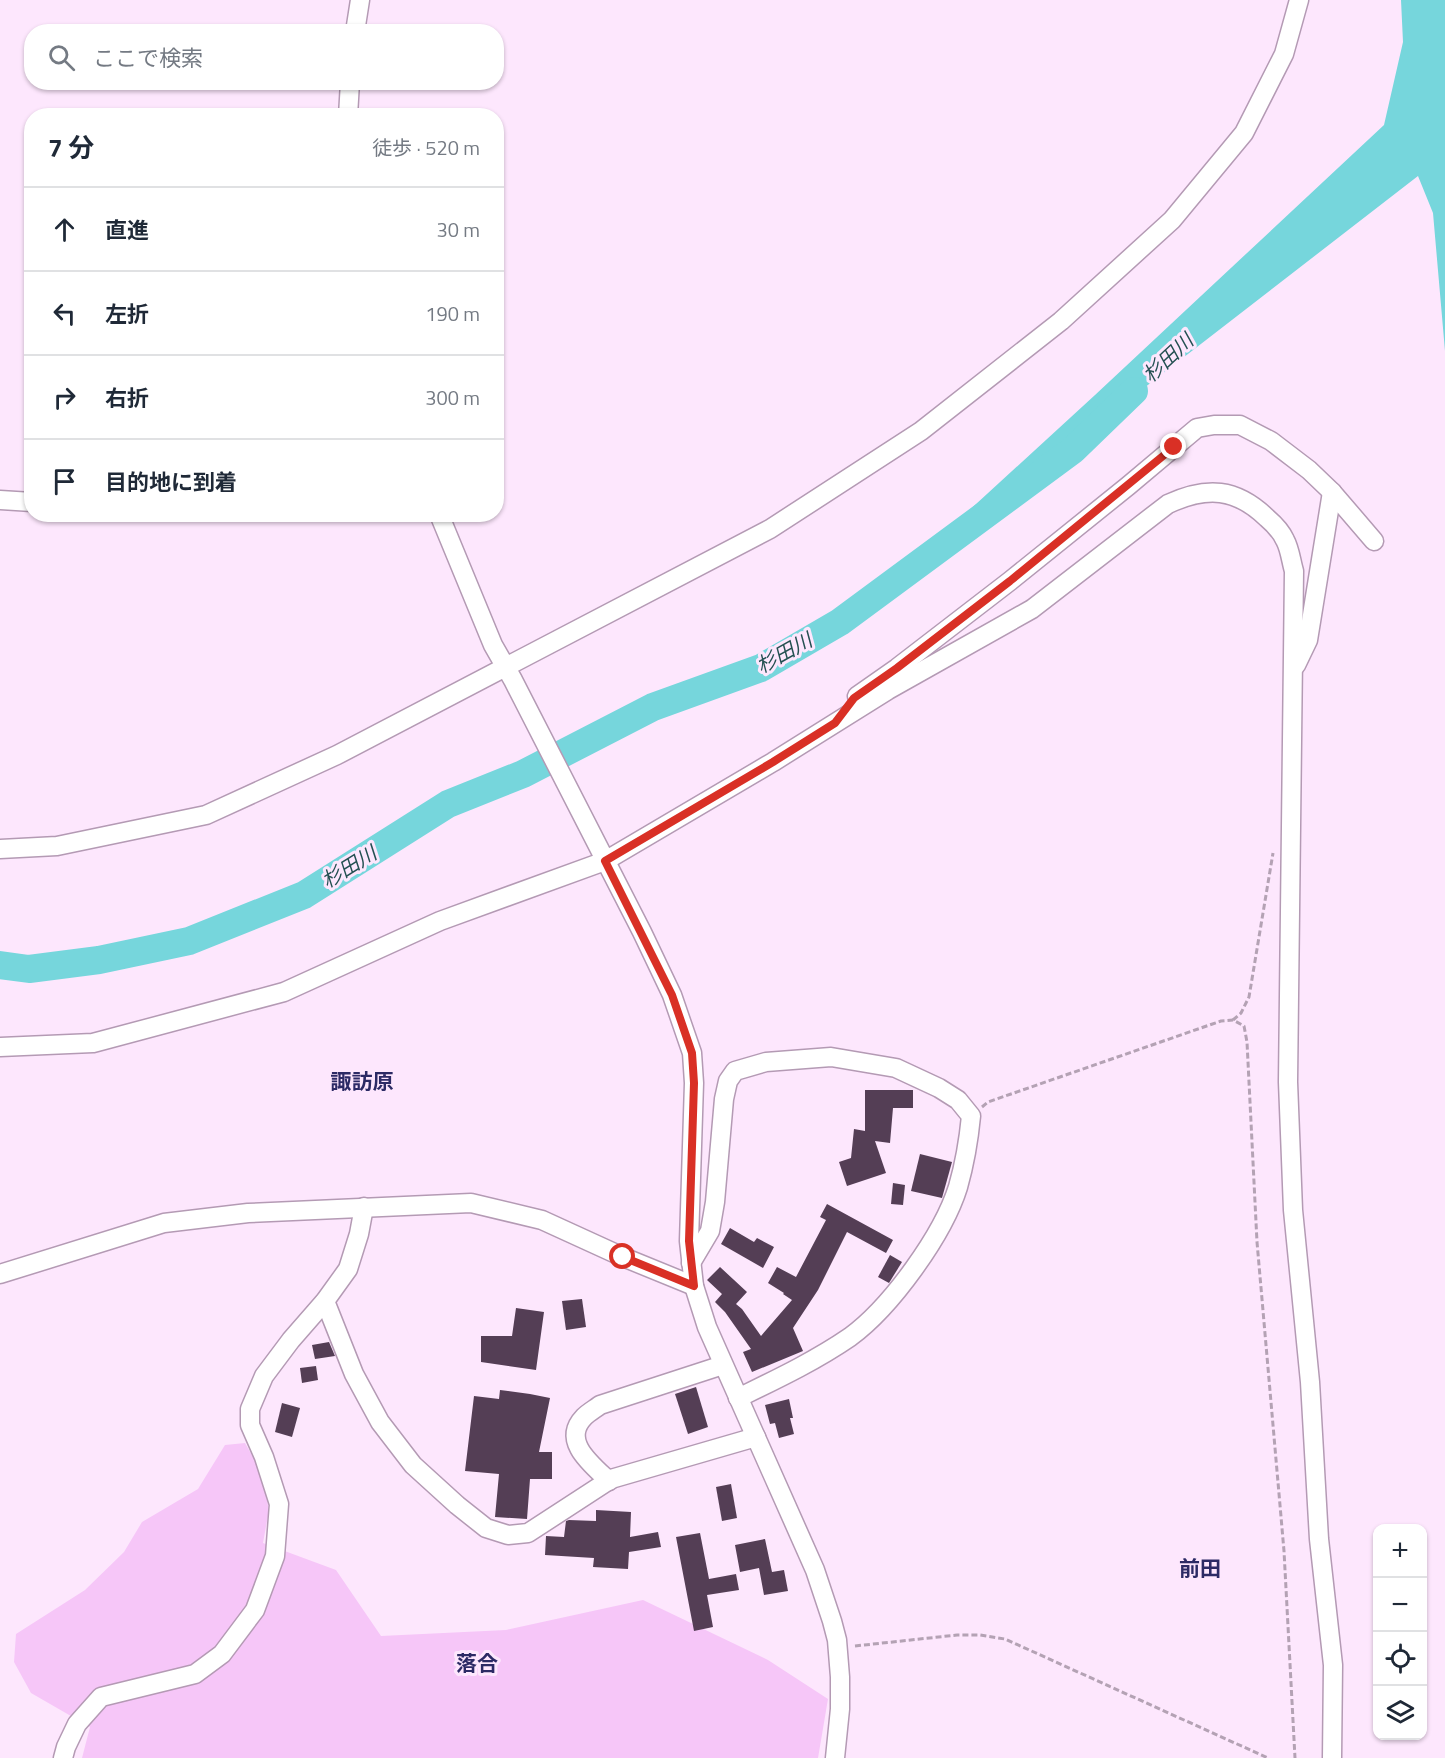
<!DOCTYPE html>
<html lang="ja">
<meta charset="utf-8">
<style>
body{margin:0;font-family:"Titillium Web","Noto Sans JP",sans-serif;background:#f2f2f3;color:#1f2937}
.controls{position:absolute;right:18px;bottom:18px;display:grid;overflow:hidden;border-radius:12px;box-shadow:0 2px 4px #0004}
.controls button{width:54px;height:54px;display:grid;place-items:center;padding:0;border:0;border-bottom:2px solid #e0e1e3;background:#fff;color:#1f2937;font:30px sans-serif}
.stop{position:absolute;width:18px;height:18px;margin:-14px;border:4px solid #d93025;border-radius:50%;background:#fff}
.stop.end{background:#d93025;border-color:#fff;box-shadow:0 2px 6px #0008}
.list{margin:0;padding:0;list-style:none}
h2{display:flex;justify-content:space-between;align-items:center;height:78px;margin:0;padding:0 24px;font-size:26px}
h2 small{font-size:20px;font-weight:400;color:#747a83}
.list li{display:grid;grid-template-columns:39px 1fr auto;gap:18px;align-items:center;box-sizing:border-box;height:84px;padding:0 24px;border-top:2px solid #e0e1e3}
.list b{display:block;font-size:22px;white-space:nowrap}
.list em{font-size:20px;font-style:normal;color:#747a83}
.icon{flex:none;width:33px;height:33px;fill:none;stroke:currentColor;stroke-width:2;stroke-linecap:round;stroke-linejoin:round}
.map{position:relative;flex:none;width:1445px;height:1758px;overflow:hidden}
.search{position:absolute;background:#fff;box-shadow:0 2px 4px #0004;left:24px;top:24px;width:480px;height:66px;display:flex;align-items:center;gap:15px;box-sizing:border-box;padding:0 21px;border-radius:24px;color:#747a83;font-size:22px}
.panel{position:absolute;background:#fff;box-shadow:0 2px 4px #0004;left:24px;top:108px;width:480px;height:414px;border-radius:24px}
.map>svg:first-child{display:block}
.green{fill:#f6c6f8}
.water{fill:#76d6dc}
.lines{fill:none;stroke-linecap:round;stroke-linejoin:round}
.river{stroke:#76d6dc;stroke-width:28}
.building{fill:#543e55}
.minor-casing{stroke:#b49ab4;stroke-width:21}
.path{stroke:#b4a2b4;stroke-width:3;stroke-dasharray:6 3;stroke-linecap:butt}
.minor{stroke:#fff;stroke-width:18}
.route{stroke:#d93025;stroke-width:8}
.labels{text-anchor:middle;stroke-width:6;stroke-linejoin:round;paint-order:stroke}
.water-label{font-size:20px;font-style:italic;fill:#245052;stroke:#fde7fd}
.quarter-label{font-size:21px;font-weight:bold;fill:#2c2a65;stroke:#fde7fd}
</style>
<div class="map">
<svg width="1445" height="1758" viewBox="0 0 1445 1758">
<rect width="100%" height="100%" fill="#fde7fd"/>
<path class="green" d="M 245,1443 L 261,1471 L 269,1510 L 263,1543 L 336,1570 L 381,1636 L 506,1630 L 643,1600 L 768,1660 L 828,1699 L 818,1758 L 82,1758 L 90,1727 L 31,1693 L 14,1662 L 16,1634 L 85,1590 L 124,1552 L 142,1522 L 198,1489 L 225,1445 Z"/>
<path class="water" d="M 1401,0 L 1445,0 L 1445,351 L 1433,213 L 1418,176 L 879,593 L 1095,395 L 1384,125 L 1403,42 Z"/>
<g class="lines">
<path class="river" d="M 0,965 L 29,969 L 99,960 L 189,941 L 304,895 L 448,804 L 523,774 L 653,707 L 761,668 L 840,622 L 1073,450 L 1134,391"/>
</g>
<g class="building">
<path d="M 865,1090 L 913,1090 L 913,1108 L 893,1108 L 890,1143 L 875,1141 L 886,1173 L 847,1186 L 839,1162 L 851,1158 L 854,1129 L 865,1131 Z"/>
<path d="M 920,1154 L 952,1162 L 942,1198 L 911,1191 Z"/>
<path d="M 893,1183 L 905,1185 L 903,1205 L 891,1204 Z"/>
<path d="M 827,1204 L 893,1240 L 886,1253 L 847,1232 L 818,1290 L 793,1328 L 803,1351 L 752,1372 L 743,1352 L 751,1349 L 725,1312 L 715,1302 L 722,1294 L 707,1280 L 720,1267 L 747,1292 L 736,1304 L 742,1309 L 761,1336 L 792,1300 L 783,1294 L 784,1293 L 768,1283 L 777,1267 L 796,1277 L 826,1220 L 820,1217 Z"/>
<path d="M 730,1228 L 754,1242 L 757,1238 L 774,1247 L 763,1268 L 721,1244 Z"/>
<path d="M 890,1255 L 902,1262 L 889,1283 L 878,1277 Z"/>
<path d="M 582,1299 L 586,1327 L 566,1330 L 562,1301 Z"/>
<path d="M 516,1308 L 544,1312 L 536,1370 L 481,1362 L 481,1336 L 512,1336 Z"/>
<path d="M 329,1342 L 335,1356 L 315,1359 L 312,1345 Z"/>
<path d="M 316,1366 L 318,1380 L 302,1383 L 300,1368 Z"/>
<path d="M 696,1387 L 708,1427 L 688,1434 L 675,1394 Z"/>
<path d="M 500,1390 L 530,1394 L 550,1398 L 539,1452 L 552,1452 L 552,1479 L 530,1479 L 527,1519 L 495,1517 L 499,1474 L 465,1471 L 474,1396 L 499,1399 Z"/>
<path d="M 789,1399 L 793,1418 L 790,1418 L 794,1434 L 779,1438 L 775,1423 L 770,1424 L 765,1405 Z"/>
<path d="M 282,1403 L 300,1408 L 292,1437 L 275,1432 Z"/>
<path d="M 731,1484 L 737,1518 L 722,1521 L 716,1487 Z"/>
<path d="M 596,1510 L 631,1512 L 630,1537 L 658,1532 L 661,1547 L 629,1552 L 628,1569 L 593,1567 L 594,1558 L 545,1555 L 546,1536 L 564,1537 L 566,1521 L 569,1520 L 596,1521 Z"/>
<path d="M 700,1533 L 709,1579 L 736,1574 L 739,1590 L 707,1595 L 713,1627 L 694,1631 L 676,1537 Z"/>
<path d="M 765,1539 L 772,1572 L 784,1570 L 788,1591 L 764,1595 L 759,1568 L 740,1572 L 735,1545 Z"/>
</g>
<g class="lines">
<defs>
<g id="minor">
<path d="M 355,32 L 360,0"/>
<path d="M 348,116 L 350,82"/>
<path d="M 0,500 L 32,502"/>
<path d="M 439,514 L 493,645 L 513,680 L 642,932 L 672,995 L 692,1053 L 694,1083 L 689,1241 L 694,1286 L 707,1327 L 815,1570 L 832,1621 L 837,1640 L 840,1677 L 840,1709 L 835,1758"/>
<path d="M 1296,665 L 1308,640 L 1332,492"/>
<path d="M 857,696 L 897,668 L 1010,581 L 1128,486 L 1197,428 L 1214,425 L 1240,425 L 1271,441 L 1309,470 L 1332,492 L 1374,541"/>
<path d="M 0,849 L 57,846 L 206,815 L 337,755 L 770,529 L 921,431 L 1061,321 L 1172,220 L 1244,133 L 1284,54 L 1299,0"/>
<path d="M 0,1047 L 93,1043 L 284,992 L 440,921 L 605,861 L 773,762 L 888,690 L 1032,609 L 1168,504 C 1207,486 1236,488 1267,518 C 1274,524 1281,531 1285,540 C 1290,549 1291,561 1294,571 L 1288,1082 L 1293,1210 L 1310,1382 L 1319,1539 L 1333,1665 L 1332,1758"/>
<path d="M 691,1263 L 710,1231 L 715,1202 L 724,1099 L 728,1081 L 735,1071 L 766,1062 L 831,1057 L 896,1068 L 939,1088 L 958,1100 L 971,1116 C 969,1137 964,1166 958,1187 C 943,1235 891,1307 850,1337 C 815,1361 777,1379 738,1398"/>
<path d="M 0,1274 L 164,1223 L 248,1213 L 471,1203 L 542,1220 L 623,1257 L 694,1286"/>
<path d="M 325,1301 L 354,1374 L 380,1422 L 413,1465 L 457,1505 L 486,1528 L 508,1535 L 528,1533 L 611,1479 L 756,1437"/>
<path d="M 609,1481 C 591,1464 561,1441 584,1417 C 589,1412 595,1409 600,1405 L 723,1365"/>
<path d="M 63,1758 L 66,1747 L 77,1724 L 101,1697 L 195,1674 L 222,1654 L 255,1610 L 275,1556 L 279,1504 L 264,1457 L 250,1425 L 250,1409 L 264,1376 L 291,1340 L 325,1301 L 348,1269 L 359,1234 L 364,1207"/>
</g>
</defs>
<use href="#minor" class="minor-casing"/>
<g class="path">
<path d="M 1233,1020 L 1241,1013 L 1249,997 L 1273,853"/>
<path d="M 982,1107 L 988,1102 L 1221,1021 L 1233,1020 L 1244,1026 L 1247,1042 L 1257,1242 L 1284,1551 L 1295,1758"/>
<path d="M 855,1646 L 957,1635 L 980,1635 L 1005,1639 L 1268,1758"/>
</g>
<use href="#minor" class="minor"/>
</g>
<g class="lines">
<path class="route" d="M 623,1257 L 694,1286 L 689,1241 L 694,1083 L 692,1053 L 672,995 L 605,861 L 773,762 L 835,723 L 854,698 L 897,668 L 1010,581 L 1174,447"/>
</g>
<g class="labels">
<g class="water-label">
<text transform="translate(1168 358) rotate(-43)" y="7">杉田川</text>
<text transform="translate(784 653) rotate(-29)" y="7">杉田川</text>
<text transform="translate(349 867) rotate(-32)" y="7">杉田川</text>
</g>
<g class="quarter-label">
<text x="362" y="1089">諏訪原</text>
<text x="1200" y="1576">前田</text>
<text x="477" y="1671">落合</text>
</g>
</g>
</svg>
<div class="controls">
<button>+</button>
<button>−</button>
<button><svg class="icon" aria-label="locate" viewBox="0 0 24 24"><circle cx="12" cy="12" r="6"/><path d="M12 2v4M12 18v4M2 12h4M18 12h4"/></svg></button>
<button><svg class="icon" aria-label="layers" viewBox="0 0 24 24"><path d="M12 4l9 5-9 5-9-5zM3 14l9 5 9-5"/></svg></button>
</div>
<div class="stop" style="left:623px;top:1257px"></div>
<div class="stop end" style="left:1174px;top:447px"></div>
<div class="search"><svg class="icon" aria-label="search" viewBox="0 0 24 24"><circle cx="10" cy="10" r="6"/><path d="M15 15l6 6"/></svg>ここで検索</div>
<section class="panel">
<h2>7 分<small>徒歩 · 520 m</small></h2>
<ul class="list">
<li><svg class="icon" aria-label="ahead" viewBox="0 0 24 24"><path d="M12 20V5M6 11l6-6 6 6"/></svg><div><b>直進</b></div><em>30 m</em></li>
<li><svg class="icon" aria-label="left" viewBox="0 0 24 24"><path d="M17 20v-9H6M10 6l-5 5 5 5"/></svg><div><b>左折</b></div><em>190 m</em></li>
<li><svg class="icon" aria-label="right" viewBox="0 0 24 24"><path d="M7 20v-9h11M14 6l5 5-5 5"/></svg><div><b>右折</b></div><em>300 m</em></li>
<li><svg class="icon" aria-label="arrive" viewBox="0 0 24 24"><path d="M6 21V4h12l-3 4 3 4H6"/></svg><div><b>目的地に到着</b></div></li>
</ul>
</section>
</div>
